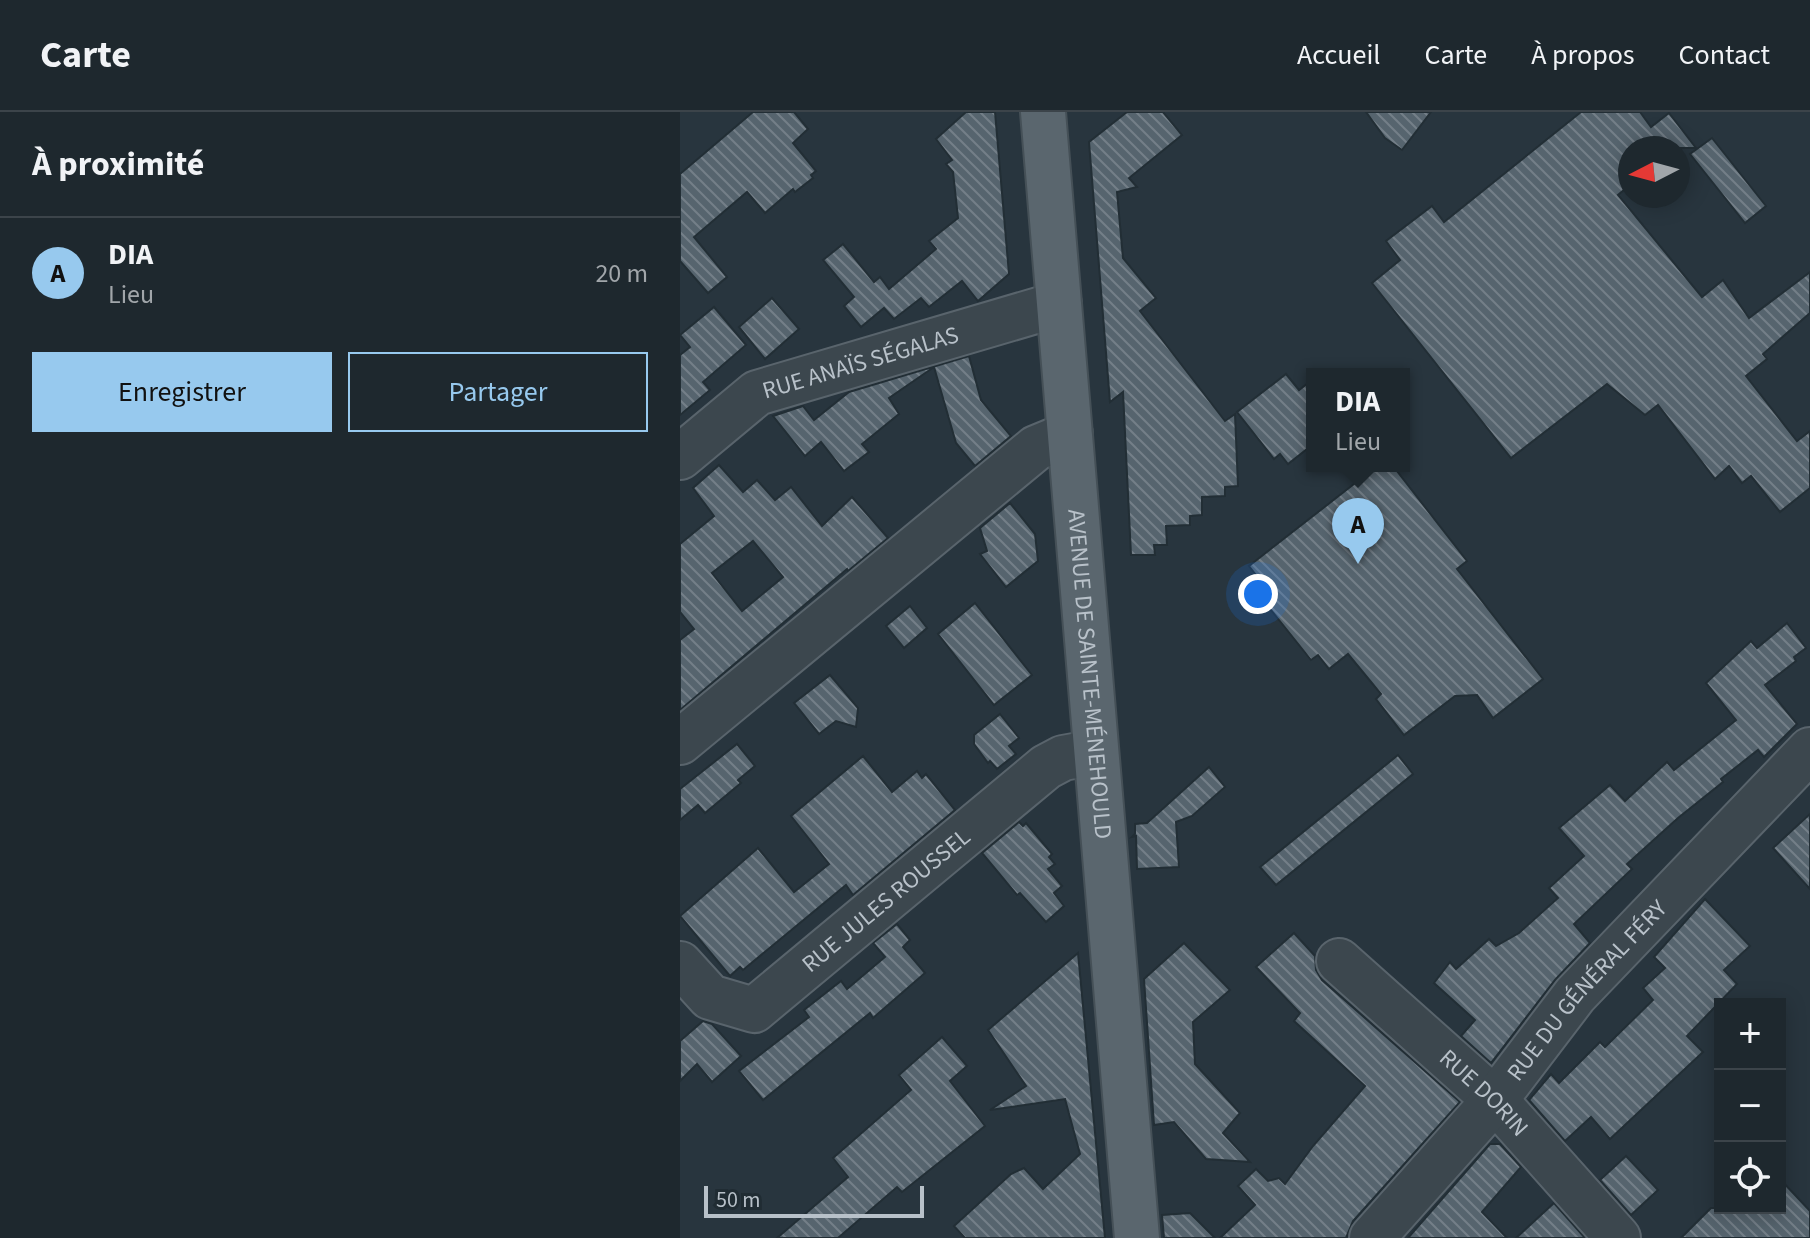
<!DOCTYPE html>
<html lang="fr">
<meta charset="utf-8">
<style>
body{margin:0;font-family:"Source Sans 3",sans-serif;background:#263036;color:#f1f3f6}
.controls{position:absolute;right:24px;bottom:24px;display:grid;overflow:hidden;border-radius:0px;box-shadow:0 4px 20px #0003}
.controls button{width:72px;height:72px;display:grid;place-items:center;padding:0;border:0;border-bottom:2px solid #3c444a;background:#1e282e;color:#f1f3f6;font:40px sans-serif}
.compass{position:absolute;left:938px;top:24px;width:72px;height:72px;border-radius:50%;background:#1e282e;box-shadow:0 4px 20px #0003;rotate:264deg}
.scale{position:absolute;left:24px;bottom:20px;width:220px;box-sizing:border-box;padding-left:8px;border:4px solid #b8c1c9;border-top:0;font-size:22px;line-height:28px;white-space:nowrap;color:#b8c1c9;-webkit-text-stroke:6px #202c33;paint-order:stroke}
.you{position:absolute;left:578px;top:482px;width:28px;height:28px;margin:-20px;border:6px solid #fff;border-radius:50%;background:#1a73e8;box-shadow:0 0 0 12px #1a73e833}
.badge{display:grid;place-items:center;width:52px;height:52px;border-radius:50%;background:#97c9ee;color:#111;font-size:26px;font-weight:700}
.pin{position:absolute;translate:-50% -66px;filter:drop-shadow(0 2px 4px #0008)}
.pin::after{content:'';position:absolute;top:42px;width:28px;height:24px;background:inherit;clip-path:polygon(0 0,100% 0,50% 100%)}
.popup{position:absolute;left:626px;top:256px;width:104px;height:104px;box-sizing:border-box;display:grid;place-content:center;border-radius:0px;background:#1e282e;filter:drop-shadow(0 2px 6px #0005);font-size:26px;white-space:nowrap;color:#a1a6aa}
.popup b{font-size:30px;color:#f1f3f6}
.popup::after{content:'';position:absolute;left:50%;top:100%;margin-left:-16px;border:16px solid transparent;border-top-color:#1e282e}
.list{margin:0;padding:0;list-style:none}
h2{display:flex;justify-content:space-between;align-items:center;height:104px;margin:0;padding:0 32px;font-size:34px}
h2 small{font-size:26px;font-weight:400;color:#a1a6aa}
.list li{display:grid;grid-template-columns:52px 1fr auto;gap:24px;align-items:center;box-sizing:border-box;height:112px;padding:0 32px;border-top:2px solid #3c444a}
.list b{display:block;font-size:30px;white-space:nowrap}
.list p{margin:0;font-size:26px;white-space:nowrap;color:#a1a6aa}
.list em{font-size:26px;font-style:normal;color:#a1a6aa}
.actions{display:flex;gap:16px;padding:24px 32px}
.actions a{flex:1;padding:18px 0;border:2px solid #97c9ee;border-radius:0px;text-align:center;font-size:28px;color:#97c9ee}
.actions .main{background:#97c9ee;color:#111}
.icon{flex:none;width:44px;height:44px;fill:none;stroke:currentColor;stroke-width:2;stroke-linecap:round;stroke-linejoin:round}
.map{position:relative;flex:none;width:1130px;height:1126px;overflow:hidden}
header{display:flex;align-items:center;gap:48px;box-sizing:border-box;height:112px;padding:0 40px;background:#1e282e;border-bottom:2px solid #3c444a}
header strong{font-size:38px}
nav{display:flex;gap:44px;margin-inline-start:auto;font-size:28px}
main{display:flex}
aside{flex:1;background:#1e282e}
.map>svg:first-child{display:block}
.building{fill:url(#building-back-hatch);stroke:#222e35;stroke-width:2;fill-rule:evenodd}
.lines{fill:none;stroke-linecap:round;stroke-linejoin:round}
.minor-casing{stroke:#59646c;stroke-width:48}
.major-casing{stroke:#455057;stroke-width:48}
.minor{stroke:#3c474e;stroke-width:44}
.major{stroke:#5a666e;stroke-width:44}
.labels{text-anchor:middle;stroke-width:8;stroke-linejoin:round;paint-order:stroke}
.street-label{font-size:24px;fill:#b8c1c9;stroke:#202c33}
</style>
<header>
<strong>Carte</strong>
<nav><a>Accueil</a><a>Carte</a><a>À propos</a><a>Contact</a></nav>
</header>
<main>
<aside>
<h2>À proximité<small></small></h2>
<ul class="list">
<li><span class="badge">A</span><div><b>DIA</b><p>Lieu</p></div><em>20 m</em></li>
</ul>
<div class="actions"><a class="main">Enregistrer</a><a>Partager</a></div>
</aside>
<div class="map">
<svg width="1130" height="1126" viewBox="0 0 1130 1126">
<defs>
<pattern id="building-back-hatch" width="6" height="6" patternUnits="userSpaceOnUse" patternTransform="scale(2)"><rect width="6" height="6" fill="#56646e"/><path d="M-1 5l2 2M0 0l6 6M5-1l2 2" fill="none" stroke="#747f88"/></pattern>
</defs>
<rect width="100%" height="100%" fill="#28353e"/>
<g class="building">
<path d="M 73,0 L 114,0 L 128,17 L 113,31 L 136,59 L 131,63 L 133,66 L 115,80 L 113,77 L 85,101 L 67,80 L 14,125 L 47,165 L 28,181 L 0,149 L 0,62 Z"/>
<path d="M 286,0 L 315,0 L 329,162 L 298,189 L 282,169 L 249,195 L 241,186 L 214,207 L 204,196 L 181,215 L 164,194 L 174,185 L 143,148 L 163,132 L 194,170 L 200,165 L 209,177 L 256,137 L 249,129 L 278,106 L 273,60 L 266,52 L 272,48 L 256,27 Z"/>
<path d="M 447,0 L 483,0 L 502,23 L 449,66 L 457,75 L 437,80 L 443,146 L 476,186 L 460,199 L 545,309 L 555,302 L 558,374 L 545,375 L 545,384 L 522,385 L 522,403 L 510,404 L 510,413 L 486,414 L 487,433 L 474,433 L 475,443 L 451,443 L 443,280 L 430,290 L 409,30 Z"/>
<path d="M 686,0 L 751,0 L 722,38 L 705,26 Z"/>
<path d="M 901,0 L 960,0 L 971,15 L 989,1 L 1016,36 L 950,36 L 950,73 L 938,83 L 1022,185 L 1043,168 L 1069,206 L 1130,160 L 1130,201 L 1083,242 L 1087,247 L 1066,264 L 1117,329 L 1130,319 L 1130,376 L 1100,400 L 1071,364 L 1062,371 L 1049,354 L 1035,367 L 978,293 L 965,303 L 927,272 L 831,346 L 692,171 L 720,148 L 706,129 L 752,94 L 764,110 Z"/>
<path d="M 1032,26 L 1086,94 L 1065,111 L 1010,42 Z"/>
<path d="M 92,186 L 119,217 L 85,247 L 59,215 Z"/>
<path d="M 34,195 L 66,233 L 23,270 L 30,278 L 0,303 L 0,243 L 10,235 L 0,223 Z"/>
<path d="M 289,244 L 301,288 L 331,324 L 295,354 L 276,331 L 254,255 L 209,286 L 219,302 L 182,332 L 189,340 L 164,359 L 141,330 L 125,344 L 93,304 L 123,294 L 134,308 L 169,280 Z"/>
<path d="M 606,262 L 619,278 L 632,268 L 632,333 L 608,352 L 600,342 L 594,347 L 557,300 Z"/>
<path d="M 39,353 L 63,380 L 77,368 L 95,388 L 111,375 L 142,414 L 172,385 L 208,426 L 168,459 L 167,457 L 0,598 L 0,528 L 14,517 L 0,500 L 0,432 L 34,404 L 13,376 ZM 73,429 L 103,465 L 62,499 L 32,461 Z"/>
<path d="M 697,354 L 713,354 L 787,449 L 777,457 L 863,567 L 813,606 L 797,583 L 775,584 L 724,623 L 696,587 L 701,582 L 668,542 L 649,557 L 638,543 L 631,548 L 571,473 L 579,467 L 569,454 Z"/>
<path d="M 330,391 L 355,422 L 358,449 L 326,475 L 300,442 L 307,439 L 300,416 Z"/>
<path d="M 295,491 L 352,563 L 314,593 L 258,522 Z"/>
<path d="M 230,494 L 247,516 L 224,536 L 206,514 Z"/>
<path d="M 1107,511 L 1126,536 L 1114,545 L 1116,549 L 1085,573 L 1117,612 L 1084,645 L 1078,638 L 1041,667 L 1043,670 L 998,706 L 947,752 L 952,757 L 894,812 L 910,831 L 875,868 L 811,951 L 781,924 L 795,908 L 754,871 L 770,850 L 776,857 L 809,827 L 816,834 L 839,821 L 878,786 L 869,776 L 904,744 L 879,716 L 930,673 L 945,689 L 987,650 L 994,658 L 1056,608 L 1026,571 L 1071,529 L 1077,536 Z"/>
<path d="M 150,563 L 178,596 L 176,615 L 156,609 L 139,622 L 114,591 Z"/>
<path d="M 320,602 L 339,626 L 329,634 L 336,642 L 317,657 L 310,649 L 308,651 L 294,632 L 294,623 Z"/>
<path d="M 57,632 L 75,654 L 58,668 L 61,671 L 25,701 L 18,693 L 0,708 L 0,677 Z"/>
<path d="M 718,643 L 733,662 L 596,773 L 580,755 Z"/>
<path d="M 183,644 L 212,680 L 237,659 L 242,666 L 246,662 L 275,698 L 173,783 L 166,773 L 63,858 L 60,855 L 50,864 L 0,804 L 78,736 L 114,780 L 149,752 L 111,704 Z"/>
<path d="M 529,655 L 545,675 L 512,704 L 496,710 L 499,755 L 457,757 L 456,724 L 452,725 L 455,722 L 455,712 L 467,711 Z"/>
<path d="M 1130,702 L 1130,777 L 1093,736 Z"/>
<path d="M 339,710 L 343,714 L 346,711 L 372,742 L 369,745 L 375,752 L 368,757 L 382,774 L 374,781 L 384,794 L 366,810 L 340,781 L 337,783 L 302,741 Z"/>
<path d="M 1025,787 L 1070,834 L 1044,858 L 1057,872 L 1007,924 L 1023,940 L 930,1027 L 911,1005 L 885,1029 L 849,988 L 871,962 L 879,971 L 920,930 L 925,935 L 973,888 L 963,876 L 985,856 L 974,845 Z"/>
<path d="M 217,812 L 230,828 L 223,835 L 245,861 L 193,906 L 190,901 L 83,988 L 59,959 L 129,905 L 124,898 L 161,869 L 167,877 L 205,845 L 193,831 Z"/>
<path d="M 614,821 L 635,844 L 636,858 L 642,868 L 780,990 L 673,1109 L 666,1126 L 540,1126 L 575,1093 L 558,1074 L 576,1057 L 588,1069 L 599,1066 L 605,1072 L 633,1034 L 685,974 L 614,909 L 620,901 L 576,855 Z"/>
<path d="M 504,831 L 550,878 L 513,910 L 515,952 L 560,1001 L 543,1021 L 570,1050 L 526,1047 L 494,1010 L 474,1013 L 464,867 Z"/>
<path d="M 398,841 L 425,1126 L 285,1126 L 274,1114 L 331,1062 L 344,1056 L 363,1077 L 400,1042 L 385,987 L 310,998 L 346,974 L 308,918 Z"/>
<path d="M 23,909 L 32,912 L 61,944 L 32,970 L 17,952 L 0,969 L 0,929 Z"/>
<path d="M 262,925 L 287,954 L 270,969 L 305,1014 L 222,1080 L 217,1075 L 158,1126 L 97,1126 L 168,1065 L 153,1046 L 231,978 L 219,963 Z"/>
<path d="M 810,1032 L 820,1032 L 841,1055 L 802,1100 L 827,1126 L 728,1126 Z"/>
<path d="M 946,1044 L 978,1078 L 951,1103 L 920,1068 Z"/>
<path d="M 1100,1067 L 1130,1099 L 1130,1126 L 1001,1126 L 1031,1096 L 1100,1096 Z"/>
<path d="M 874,1091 L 905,1126 L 836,1126 Z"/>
<path d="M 510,1101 L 535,1126 L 484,1126 L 482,1103 Z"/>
</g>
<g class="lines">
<defs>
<g id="minor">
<path id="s1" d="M 0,345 L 77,281 L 379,192"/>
<path d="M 0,630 L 356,336 L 390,322"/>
<path id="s2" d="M 659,849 L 815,988 L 938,1126"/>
<path id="s3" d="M 0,852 L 30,885 L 74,898 L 366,655 L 383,646 L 416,640"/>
<path id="s4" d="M 692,1126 L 815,988 L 895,883 L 1130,638"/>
</g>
<g id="major">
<path id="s5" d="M 363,0 L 457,1126"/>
</g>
</defs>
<use href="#minor" class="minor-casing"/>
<use href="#major" class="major-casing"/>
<use href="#minor" class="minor"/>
<use href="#major" class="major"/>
</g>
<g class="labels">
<g class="street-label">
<text dy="8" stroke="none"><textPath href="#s1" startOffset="208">RUE ANAÏS SÉGALAS</textPath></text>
<text dy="8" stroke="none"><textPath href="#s5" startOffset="564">AVENUE DE SAINTE-MÉNEHOULD</textPath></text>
<text dy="8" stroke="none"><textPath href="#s3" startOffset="262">RUE JULES ROUSSEL</textPath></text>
<text dy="8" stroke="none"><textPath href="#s4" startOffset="328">RUE DU GÉNÉRAL FÉRY</textPath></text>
<text dy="8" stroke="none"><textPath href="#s2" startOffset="196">RUE DORIN</textPath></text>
</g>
</g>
</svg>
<div class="controls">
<button>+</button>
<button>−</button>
<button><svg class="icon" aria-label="locate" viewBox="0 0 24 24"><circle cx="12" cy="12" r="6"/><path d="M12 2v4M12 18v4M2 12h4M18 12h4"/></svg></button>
</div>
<svg class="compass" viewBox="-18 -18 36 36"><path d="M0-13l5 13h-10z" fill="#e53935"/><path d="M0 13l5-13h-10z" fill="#a1a6aa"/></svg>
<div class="scale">50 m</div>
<div class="you"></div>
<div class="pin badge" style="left:678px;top:452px">A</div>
<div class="popup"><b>DIA</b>Lieu</div>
</div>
</main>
